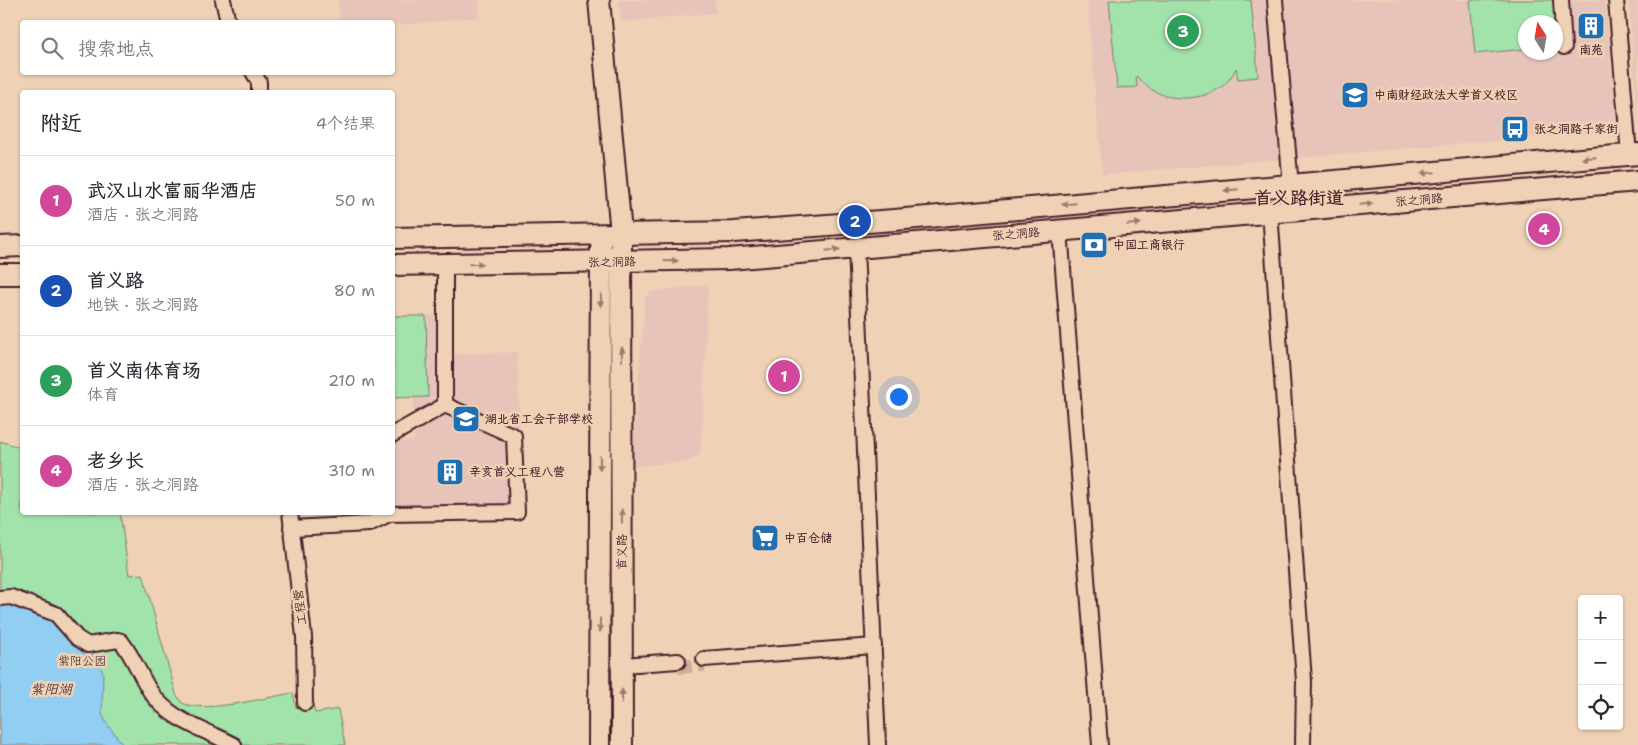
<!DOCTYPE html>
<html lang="zh">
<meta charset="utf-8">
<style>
body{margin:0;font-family:"Shantell Sans","LXGW WenKai TC",sans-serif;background:#f2f2f3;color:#2b2b33}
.controls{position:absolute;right:15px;bottom:15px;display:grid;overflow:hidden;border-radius:5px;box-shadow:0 1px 4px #0004}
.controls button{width:45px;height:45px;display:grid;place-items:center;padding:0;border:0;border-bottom:1px solid #e1e1e2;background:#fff;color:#2b2b33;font:25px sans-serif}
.compass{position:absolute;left:1518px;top:15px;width:45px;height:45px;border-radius:50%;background:#fff;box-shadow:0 1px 4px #0004;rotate:349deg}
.you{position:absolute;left:898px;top:396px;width:18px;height:18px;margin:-12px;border:4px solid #fff;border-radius:50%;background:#1a73e8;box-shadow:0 0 0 8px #1a73e833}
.badge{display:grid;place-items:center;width:32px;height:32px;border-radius:50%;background:#111827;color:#fff;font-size:16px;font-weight:700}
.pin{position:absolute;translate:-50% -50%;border:2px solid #fff;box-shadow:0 1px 5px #0006}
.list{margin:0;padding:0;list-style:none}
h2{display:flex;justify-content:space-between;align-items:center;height:65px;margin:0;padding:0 20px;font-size:21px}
h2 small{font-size:16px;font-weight:400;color:#7c7c81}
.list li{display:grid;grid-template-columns:32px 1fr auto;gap:15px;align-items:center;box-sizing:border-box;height:90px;padding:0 20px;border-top:1px solid #e1e1e2}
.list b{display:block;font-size:19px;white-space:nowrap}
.list p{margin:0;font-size:16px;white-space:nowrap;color:#7c7c81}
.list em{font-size:16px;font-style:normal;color:#7c7c81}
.icon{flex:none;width:28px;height:28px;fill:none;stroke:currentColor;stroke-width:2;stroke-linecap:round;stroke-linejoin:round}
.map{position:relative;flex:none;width:1638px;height:745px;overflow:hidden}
.search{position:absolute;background:#fff;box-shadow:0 1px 4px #0004;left:20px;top:20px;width:375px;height:55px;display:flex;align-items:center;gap:12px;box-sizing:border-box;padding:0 18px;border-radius:5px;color:#7c7c81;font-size:19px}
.panel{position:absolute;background:#fff;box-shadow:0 1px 4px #0004;left:20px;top:90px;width:375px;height:425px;border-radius:5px}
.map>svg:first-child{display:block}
.built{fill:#e6c4ba;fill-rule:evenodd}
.green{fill:#a2e2ab;stroke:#76806b}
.water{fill:#92cef2;stroke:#7588a2}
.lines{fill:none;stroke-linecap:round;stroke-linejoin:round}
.street-tunnel{stroke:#ceae99;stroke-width:14;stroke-dasharray:14 7;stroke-linecap:butt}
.street-casing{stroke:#4a1f2b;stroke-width:18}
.secondary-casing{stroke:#4a1f2b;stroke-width:24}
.street{stroke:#efd2b5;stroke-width:14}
.secondary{stroke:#efd2b5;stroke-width:20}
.oneway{fill:#9c7870}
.labels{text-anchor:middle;stroke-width:5;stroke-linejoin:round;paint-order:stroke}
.poi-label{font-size:12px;font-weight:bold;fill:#4a1f2b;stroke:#efd2b5;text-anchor:start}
.street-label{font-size:12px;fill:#4a1f2b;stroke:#efd2b5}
.park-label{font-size:12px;fill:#573c3e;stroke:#efd2b5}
.water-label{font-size:14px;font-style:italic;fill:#553949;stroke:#efd2b5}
.district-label{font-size:18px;font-weight:bold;fill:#4a1f2b;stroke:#efd2b5}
</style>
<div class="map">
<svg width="1638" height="745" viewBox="0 0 1638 745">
<rect width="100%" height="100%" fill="#efd2b5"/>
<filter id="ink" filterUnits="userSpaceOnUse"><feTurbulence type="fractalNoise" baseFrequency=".02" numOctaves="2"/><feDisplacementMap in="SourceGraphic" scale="10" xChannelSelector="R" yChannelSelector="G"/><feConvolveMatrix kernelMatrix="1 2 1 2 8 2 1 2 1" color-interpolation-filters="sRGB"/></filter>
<g filter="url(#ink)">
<g class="built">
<path d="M 338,0 L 480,0 L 479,17 L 393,26 L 392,22 L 340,22 Z"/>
<path d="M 619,0 L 715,0 L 716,13 L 621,22 Z"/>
<path d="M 1087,0 L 1605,0 L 1617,130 L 1102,175 ZM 1526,22 L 1556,22 L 1556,52 L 1526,52 Z"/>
<path d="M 1629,0 L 1638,0 L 1638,132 Z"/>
<path d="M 708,285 L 701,450 L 699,456 L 687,462 L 632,466 L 645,297 L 652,291 Z"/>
<path d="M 393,316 L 453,316 L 453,354 L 517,352 L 524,519 L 393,521 L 393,442 L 414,441 L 413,397 L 393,397 Z"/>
</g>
<g class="green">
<path d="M 1109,0 L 1251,0 L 1258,77 L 1238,79 L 1236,68 C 1233,74 1230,79 1225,84 C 1208,99 1178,102 1158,93 C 1149,89 1143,83 1136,76 L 1137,87 L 1117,88 Z"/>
<path d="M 1470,0 L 1553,0 L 1555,22 L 1526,22 L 1525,49 L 1475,54 Z"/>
<path d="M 393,316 L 426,316 L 428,397 L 393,398 Z"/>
<path d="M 0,441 L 22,448 L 22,512 L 120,513 L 129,575 L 143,574 L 176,694 L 182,703 C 203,714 268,697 293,693 L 296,707 L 313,704 L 315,713 L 338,709 L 345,745 L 0,745 Z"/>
</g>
<path class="water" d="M 21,603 L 57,621 L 70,641 L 87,650 L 94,656 L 103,672 L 102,714 L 107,724 L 123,745 L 0,745 L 0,604 Z"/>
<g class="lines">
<path class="street-tunnel" d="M 678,667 L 705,665"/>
<defs>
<g id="street">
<path d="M 223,0 L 228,22"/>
<path d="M 1275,0 L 1293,210"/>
<path d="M 1561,0 L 1564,47"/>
<path d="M 1616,0 L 1629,155"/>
<path d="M 253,72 L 259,82 L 259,92"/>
<path d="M 1270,212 L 1304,681 L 1303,745"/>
<path d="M 1060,230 L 1100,745"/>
<path d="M 856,247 L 878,745"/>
<path d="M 392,435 L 445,405"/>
<path d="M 290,512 L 304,637 L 305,703"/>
<path d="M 291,528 L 369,524 L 389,514 L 517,512 L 514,436 L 445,405 L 445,265"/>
<path d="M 0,598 L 11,597 L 56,614 L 77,638 L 88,645 L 118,640 L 121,641 C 133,656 140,675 150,691 C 170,721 204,729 234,745"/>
<path d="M 704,659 L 874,646"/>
<path d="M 623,665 L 678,661"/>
</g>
<g id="secondary">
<path d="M 599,0 L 621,233 L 622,745"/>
<path d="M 392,238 L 734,232 L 894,220 L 1638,154"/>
<path d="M 0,247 L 22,246"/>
<path d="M 392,265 L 729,259 L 1638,181"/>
<path d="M 0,274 L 22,274"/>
<path d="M 599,745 L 601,248"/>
</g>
</defs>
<use href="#street" class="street-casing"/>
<use href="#secondary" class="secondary-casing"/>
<use href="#street" class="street"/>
<use href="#secondary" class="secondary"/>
</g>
<defs><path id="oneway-solid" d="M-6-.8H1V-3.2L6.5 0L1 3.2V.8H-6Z" transform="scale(1.25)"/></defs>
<g class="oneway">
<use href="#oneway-solid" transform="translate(1589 158) rotate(175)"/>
<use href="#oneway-solid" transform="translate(1428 173) rotate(175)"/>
<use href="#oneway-solid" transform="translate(1231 190) rotate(175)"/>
<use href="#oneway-solid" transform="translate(1069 204) rotate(175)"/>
<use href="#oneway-solid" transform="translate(1366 204) rotate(-5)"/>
<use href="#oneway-solid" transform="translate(1134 224) rotate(-5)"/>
<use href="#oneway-solid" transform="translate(833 250) rotate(-5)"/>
<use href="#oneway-solid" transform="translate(671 261) rotate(-2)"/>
<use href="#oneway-solid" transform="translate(476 264) rotate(-1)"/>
<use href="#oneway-solid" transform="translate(601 300) rotate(90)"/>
<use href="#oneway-solid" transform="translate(622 354) rotate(-90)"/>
<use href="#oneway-solid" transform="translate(600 463) rotate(90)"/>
<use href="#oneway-solid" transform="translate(622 516) rotate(-90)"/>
<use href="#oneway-solid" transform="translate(600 625) rotate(90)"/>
<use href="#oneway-solid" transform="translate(622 696) rotate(-90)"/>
</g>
</g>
<defs>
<symbol id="building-square" viewBox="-11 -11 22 22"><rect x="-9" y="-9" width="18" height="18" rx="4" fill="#1f6fb2" stroke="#efd2b5"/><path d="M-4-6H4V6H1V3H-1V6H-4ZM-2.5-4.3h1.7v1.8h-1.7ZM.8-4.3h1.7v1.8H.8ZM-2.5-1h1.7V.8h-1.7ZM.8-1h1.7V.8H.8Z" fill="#fff"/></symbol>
<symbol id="university-square" viewBox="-11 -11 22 22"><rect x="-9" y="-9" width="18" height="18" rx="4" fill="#1f6fb2" stroke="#efd2b5"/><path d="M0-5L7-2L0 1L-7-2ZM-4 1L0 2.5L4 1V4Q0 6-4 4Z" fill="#fff"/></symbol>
<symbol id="bus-square" viewBox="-11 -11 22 22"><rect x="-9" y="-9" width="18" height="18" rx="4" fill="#1f6fb2" stroke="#efd2b5"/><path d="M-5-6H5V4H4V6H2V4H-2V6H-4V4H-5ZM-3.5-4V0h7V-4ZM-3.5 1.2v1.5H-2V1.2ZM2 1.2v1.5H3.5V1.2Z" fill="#fff"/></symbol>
<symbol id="bank-square" viewBox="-11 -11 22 22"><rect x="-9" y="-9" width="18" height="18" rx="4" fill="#1f6fb2" stroke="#efd2b5"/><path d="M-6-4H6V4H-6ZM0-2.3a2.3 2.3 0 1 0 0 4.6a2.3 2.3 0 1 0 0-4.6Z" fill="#fff"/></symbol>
<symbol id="school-square" viewBox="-11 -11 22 22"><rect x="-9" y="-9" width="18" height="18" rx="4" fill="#1f6fb2" stroke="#efd2b5"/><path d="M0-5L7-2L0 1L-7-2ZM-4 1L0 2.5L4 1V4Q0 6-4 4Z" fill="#fff"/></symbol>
<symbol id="supermarket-square" viewBox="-11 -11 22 22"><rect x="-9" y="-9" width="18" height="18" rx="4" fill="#1f6fb2" stroke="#efd2b5"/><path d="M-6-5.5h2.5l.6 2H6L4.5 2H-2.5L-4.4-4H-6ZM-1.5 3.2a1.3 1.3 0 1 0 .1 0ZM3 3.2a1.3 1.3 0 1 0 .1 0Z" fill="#fff"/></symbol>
</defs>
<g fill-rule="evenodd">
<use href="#building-square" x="1575" y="10" width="32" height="32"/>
<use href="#university-square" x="1339" y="79" width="32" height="32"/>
<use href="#bus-square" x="1499" y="113" width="32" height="32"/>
<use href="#bank-square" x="1078" y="229" width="32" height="32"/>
<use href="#school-square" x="450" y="403" width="32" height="32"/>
<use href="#building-square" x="434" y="456" width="32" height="32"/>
<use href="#supermarket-square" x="749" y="522" width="32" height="32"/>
</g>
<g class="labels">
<g class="poi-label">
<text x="1591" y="54" text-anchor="middle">南苑</text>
<text x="1374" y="99">中南财经政法大学首义校区</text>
<text x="1534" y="133">张之洞路千家街</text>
<text x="1113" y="249">中国工商银行</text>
<text x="485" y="423">湖北省工会干部学校</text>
<text x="469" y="476">辛亥首义工程八营</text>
<text x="784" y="542">中百仓储</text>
</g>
<g class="street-label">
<text transform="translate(1419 200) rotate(-5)" y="4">张之洞路</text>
<text transform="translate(1016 234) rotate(-5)" y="4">张之洞路</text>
<text transform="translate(612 262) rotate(-1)" y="4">张之洞路</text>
<text transform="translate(622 552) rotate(-90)" y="4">首义路</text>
<text transform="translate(300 607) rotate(-97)" y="4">工程营</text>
</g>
<g class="park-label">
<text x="82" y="665">紫阳公园</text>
</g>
<g class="water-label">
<text x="51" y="694">紫阳湖</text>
</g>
<g class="district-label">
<text x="1299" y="204">首义路街道</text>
</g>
</g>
</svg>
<div class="controls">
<button>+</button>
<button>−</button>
<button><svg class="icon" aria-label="locate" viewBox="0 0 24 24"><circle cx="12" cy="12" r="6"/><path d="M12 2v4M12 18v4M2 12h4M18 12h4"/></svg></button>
</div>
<svg class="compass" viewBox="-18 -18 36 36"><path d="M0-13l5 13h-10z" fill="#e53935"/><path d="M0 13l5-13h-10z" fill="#7c7c81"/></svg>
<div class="you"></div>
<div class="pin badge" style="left:784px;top:376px;background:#d1479c">1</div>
<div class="pin badge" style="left:855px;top:221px;background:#1a4fb4">2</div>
<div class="pin badge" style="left:1183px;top:31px;background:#2e9e5b">3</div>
<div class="pin badge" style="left:1544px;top:229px;background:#d1479c">4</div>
<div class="search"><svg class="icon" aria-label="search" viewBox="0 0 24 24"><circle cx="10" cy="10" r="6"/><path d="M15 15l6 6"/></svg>搜索地点</div>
<section class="panel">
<h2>附近<small>4个结果</small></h2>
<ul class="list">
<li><span class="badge" style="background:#d1479c">1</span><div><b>武汉山水富丽华酒店</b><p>酒店 · 张之洞路</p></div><em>50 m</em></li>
<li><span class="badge" style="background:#1a4fb4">2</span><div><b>首义路</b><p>地铁 · 张之洞路</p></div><em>80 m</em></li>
<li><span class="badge" style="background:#2e9e5b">3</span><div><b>首义南体育场</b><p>体育</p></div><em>210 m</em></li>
<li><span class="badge" style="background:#d1479c">4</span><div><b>老乡长</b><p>酒店 · 张之洞路</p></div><em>310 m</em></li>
</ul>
</section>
</div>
